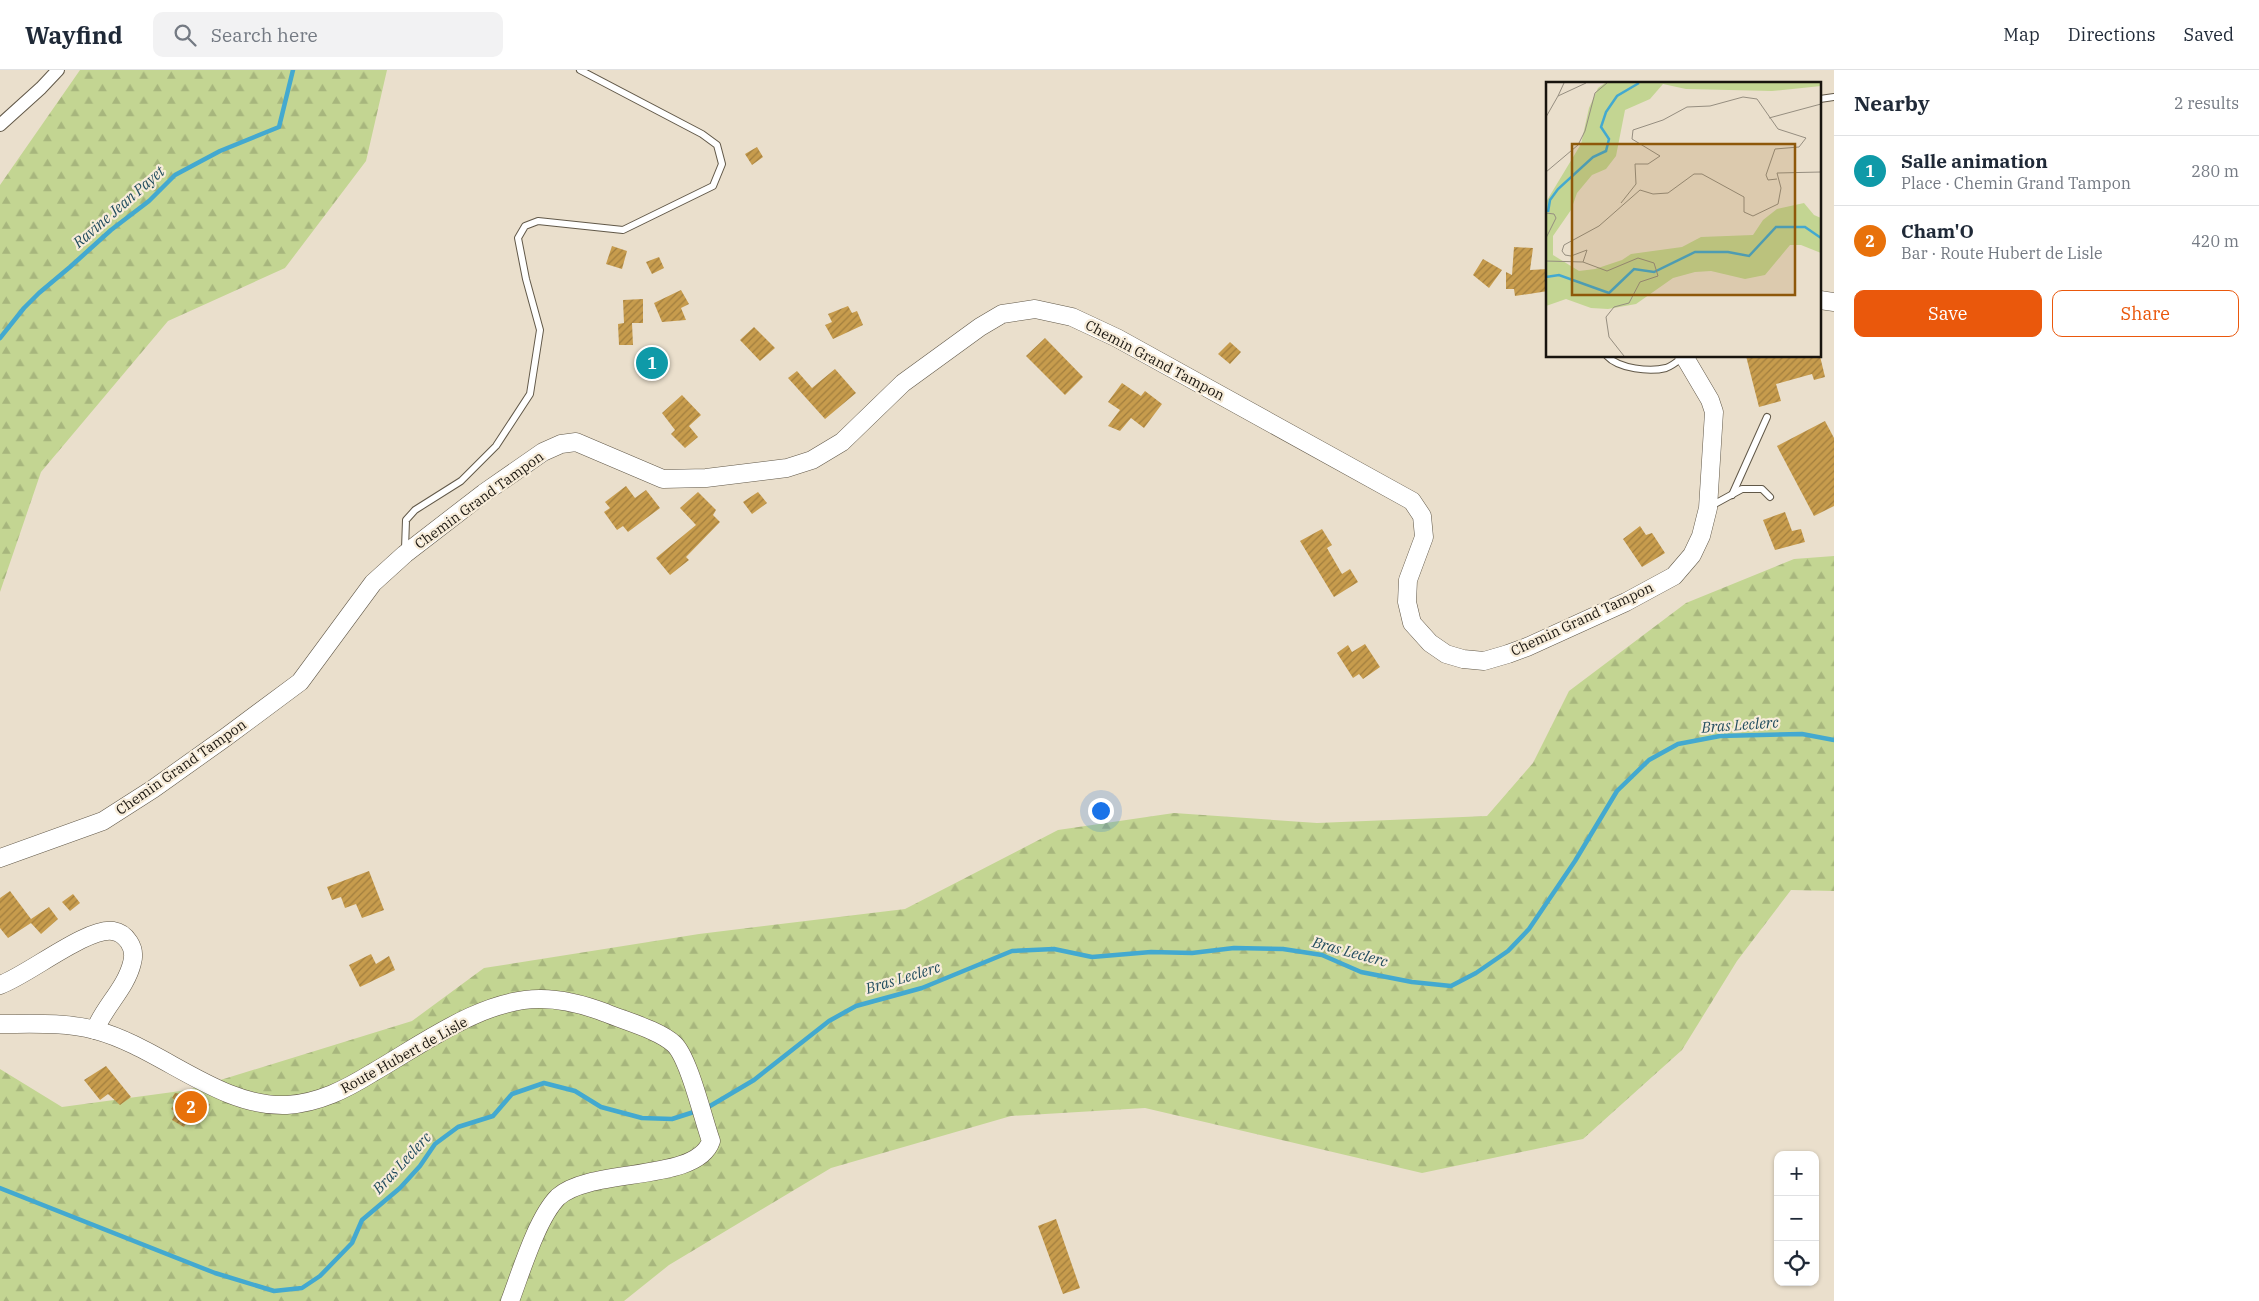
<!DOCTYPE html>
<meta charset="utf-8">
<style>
body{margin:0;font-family:"IBM Plex Serif",serif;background:#f2f2f3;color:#1f2937}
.controls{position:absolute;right:15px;bottom:15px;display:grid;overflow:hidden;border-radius:10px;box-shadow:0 1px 4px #0004}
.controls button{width:45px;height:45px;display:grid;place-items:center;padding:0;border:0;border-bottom:1px solid #e0e1e3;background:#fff;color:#1f2937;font:25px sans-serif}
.you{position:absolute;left:1100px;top:740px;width:18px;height:18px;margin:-12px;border:4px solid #fff;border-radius:50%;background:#1a73e8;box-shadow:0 0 0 8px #1a73e833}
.badge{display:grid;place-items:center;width:32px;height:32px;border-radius:50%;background:#ea580c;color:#fff;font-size:16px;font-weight:700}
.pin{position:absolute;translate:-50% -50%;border:2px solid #fff;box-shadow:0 1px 5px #0006}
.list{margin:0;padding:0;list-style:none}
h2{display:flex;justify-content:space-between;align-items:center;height:65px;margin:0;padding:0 20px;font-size:21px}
h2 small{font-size:16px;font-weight:400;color:#747a83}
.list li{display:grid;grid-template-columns:32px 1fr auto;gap:15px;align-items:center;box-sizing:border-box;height:70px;padding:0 20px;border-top:1px solid #e0e1e3}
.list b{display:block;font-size:19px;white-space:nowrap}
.list p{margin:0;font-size:16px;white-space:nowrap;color:#747a83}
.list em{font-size:16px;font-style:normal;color:#747a83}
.actions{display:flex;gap:10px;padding:15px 20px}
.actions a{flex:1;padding:11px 0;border:1px solid #ea580c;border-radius:10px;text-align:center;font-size:18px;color:#ea580c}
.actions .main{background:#ea580c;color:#fff}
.icon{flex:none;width:28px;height:28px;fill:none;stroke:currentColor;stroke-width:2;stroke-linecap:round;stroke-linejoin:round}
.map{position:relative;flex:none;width:1834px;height:1231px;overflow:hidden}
header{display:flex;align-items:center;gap:30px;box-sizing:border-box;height:70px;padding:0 25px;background:#fff;border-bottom:1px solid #e0e1e3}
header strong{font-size:24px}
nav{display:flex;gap:28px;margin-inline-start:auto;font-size:18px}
.search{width:350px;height:45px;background:#f2f2f3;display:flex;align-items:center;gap:12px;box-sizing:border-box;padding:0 18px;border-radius:10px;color:#747a83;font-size:19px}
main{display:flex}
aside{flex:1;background:#fff}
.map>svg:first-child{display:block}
.forest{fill:url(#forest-firs)}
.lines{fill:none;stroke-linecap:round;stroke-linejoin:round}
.stream{stroke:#43a9d0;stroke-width:4.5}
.building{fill:url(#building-hatch)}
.service-casing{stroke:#615848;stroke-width:8}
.minor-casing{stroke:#615848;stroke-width:14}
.secondary-casing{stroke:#615848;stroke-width:19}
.service{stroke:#fff;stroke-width:6}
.minor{stroke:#fff;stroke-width:12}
.secondary{stroke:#fff;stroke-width:18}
.labels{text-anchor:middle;stroke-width:4.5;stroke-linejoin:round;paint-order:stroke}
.street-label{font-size:14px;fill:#18140e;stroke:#f7ecd9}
.water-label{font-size:15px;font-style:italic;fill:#224d5f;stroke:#f7ecd9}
.inset-river{fill:none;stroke:#43a9d0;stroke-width:2.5}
.inset-road{fill:none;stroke:#968e80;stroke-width:1}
.view{fill:#8e580a;fill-opacity:0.15;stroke:#8e580a;stroke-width:2.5}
.inset-edge{fill:none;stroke:#18140e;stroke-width:2.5}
</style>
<header>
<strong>Wayfind</strong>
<div class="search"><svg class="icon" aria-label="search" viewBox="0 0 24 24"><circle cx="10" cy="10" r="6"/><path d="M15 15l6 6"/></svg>Search here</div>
<nav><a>Map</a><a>Directions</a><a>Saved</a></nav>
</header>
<main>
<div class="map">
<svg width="1834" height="1231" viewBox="0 0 1834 1231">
<defs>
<pattern id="forest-firs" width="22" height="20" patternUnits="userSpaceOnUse" patternTransform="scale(1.25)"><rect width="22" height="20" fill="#c3d592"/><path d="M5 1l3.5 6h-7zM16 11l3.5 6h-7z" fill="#a7b67d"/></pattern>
<pattern id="building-hatch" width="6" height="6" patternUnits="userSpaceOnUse" patternTransform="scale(1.25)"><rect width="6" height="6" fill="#c79c4d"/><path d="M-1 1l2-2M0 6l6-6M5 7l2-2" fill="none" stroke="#a17e3e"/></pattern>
</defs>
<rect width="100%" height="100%" fill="#eadfcc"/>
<g class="forest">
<path d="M 80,0 L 387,0 L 366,91 L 285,198 L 168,251 L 41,402 L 0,522 L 0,115 Z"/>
<path d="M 1834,486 L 1834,821 L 1791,820 L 1737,891 L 1682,980 L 1583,1069 L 1422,1103 L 1145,1038 L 1011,1046 L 831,1098 L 669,1195 L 624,1231 L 0,1231 L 0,999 L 62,1037 L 188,1020 L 412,951 L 484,898 L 699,864 L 905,839 L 1058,760 L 1174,743 L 1317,753 L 1487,746 L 1533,693 L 1569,621 L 1686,533 L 1794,489 Z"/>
</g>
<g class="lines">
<g class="stream">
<path d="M 0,268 L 24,238 L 39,223 L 70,197 L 111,160 L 149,131 L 175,105 L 220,81 L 279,57 L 293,0"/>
<path d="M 705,1039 L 754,1010 L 829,951 L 856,936 L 922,918 L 1012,881 L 1054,879 L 1092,887 L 1151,882 L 1192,883 L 1234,878 L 1283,879 L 1322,885 L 1361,902 L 1412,912 L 1451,916 L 1476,903 L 1508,881 L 1529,859 L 1575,791 L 1617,721 L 1649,690 L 1678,674 L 1720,666 L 1802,664 L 1834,670"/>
<path d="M 0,1118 L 215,1203 L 274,1221 L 302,1218 L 320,1206 L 352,1173 L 362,1150 L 400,1118 L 420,1096 L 435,1074 L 458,1057 L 493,1046 L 512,1024 L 544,1013 L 575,1021 L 601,1037 L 642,1048 L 672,1049 L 697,1041"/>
</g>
</g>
<g class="building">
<path d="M 757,77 L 763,87 L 752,95 L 745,84 Z"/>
<path d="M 612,176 L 627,181 L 622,199 L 606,194 Z"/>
<path d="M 1514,177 L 1533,178 L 1530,200 L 1548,199 L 1548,221 L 1515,226 L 1514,219 L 1506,219 L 1506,202 L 1512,205 Z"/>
<path d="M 659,187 L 664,198 L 652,204 L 646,192 Z"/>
<path d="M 1483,189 L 1502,200 L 1489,218 L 1473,205 Z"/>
<path d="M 681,220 L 689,234 L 681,238 L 686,250 L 662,252 L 654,233 Z"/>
<path d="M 643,229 L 643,253 L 632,253 L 633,275 L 619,275 L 618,254 L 624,253 L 623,230 Z"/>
<path d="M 848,236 L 852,243 L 857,241 L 863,255 L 833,269 L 825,255 L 832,252 L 828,244 Z"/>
<path d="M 754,257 L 775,278 L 760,291 L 740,270 Z"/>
<path d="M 1045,268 L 1083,307 L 1065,325 L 1026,286 Z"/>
<path d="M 1230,272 L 1241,282 L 1230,294 L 1218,284 Z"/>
<path d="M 653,278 L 667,292 L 656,303 L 642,289 Z"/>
<path d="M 1746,286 L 1820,286 L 1825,307 L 1814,310 L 1812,304 L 1776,314 L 1781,331 L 1759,337 Z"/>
<path d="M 835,299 L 856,323 L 825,349 L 788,308 L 797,301 L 812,318 Z"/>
<path d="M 1122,313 L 1141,326 L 1145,321 L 1162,334 L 1144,358 L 1131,348 L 1120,361 L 1108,356 L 1120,340 L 1108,332 Z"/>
<path d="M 682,325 L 701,345 L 689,356 L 698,367 L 685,378 L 671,364 L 675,360 L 662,343 Z"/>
<path d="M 1825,351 L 1834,368 L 1834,436 L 1814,446 L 1777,376 Z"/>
<path d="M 626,416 L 635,428 L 646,420 L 660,438 L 628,462 L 623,456 L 617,460 L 604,442 L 610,438 L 605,432 Z"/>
<path d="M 698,422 L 716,440 L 713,445 L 720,452 L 686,487 L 689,490 L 670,505 L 656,488 L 696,455 L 680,438 Z"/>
<path d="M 758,422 L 767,433 L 752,444 L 743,432 Z"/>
<path d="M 1785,442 L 1792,461 L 1801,459 L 1805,472 L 1775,480 L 1763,450 Z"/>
<path d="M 1640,456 L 1646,465 L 1652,463 L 1665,483 L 1642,497 L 1623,469 Z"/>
<path d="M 1322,459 L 1332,475 L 1327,478 L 1342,504 L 1350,499 L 1358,512 L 1334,527 L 1300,471 Z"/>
<path d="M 1365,574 L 1380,597 L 1363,609 L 1359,604 L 1353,608 L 1337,583 L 1348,575 L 1352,582 Z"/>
<path d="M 369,801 L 384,840 L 362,848 L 356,834 L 345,838 L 341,827 L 332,830 L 327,817 Z"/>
<path d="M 10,821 L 31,849 L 49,837 L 58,849 L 41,864 L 31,853 L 8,868 L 0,858 L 0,828 Z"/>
<path d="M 73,824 L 80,833 L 70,841 L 62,832 Z"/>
<path d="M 371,884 L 376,894 L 389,886 L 395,900 L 360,917 L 349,895 Z"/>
<path d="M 106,996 L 131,1027 L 120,1035 L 108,1024 L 100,1030 L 84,1010 Z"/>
<path d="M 175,1023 L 199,1027 L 197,1030 L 210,1034 L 204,1046 L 193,1040 L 184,1057 L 172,1050 L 176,1042 L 171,1039 L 177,1031 L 172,1028 Z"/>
<path d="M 1056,1149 L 1080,1218 L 1063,1224 L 1038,1156 Z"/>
</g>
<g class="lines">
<defs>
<g id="service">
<path d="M 1820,29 L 1834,27"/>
<path d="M 1607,286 C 1619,299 1650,302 1666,298 C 1672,296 1678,291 1683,287"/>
<path d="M 1732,425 L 1767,347"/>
<path d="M 1711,436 L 1742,419 L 1762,419 L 1770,427"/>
<path d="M 405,479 L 406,450 L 415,440 L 461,411 L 496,376 L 530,324 L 540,260 L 526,209 L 518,168 L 525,156 L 538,151 L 623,160 L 713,116 L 722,94 L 717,75 L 702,64 L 580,0"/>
</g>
<path id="minor" d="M 0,55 L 41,18 L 58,0"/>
<g id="secondary">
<path d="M 1820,230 L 1834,232"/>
<path d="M 0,788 L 103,751 L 153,719 L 226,667 L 300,612 L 373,513 L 405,484 L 484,423 L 543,382 L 561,374 L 576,372 L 663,409 L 706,408 L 787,398 L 812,390 L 842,372 L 903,313 L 980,257 L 1002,244 L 1035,239 L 1072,247 L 1117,268 L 1412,431 L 1422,446 L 1424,467 L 1408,510 L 1407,532 L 1412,553 L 1430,573 L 1446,584 L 1463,589 L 1484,591 L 1508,584 L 1527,577 L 1626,532 L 1674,506 L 1692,485 L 1701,466 L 1708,438 L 1714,342 L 1710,330 L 1684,286"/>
<path d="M 0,915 C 28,905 87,857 113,861 C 120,862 125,866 129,872 C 133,878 134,886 132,893 C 126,918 104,937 95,960"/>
<path d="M 0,954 C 31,954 65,952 95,960 C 160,977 219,1038 287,1035 C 319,1033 346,1019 372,1003 C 421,975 483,928 541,929 C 564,929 585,935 606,943 C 625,951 659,960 674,974 C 689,988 703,1049 711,1071 C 697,1113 591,1097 558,1127 C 537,1148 521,1202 510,1231"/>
</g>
</defs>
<use href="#service" class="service-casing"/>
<use href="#minor" class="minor-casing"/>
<use href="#secondary" class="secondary-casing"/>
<use href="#service" class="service"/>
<use href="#minor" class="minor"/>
<use href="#secondary" class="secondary"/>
</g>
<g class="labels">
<g class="street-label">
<text transform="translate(1155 290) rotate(28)" y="5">Chemin Grand Tampon</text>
<text transform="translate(479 430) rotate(-36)" y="5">Chemin Grand Tampon</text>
<text transform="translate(1582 549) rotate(-25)" y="5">Chemin Grand Tampon</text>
<text transform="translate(181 697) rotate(-35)" y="5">Chemin Grand Tampon</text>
<text transform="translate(404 985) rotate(-29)" y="5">Route Hubert de Lisle</text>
</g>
<g class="water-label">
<text transform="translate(119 137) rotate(-41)" y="5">Ravine Jean Payet</text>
<text transform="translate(1740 655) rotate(-4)" y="5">Bras Leclerc</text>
<text transform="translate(1350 882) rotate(15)" y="5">Bras Leclerc</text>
<text transform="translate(903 908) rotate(-17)" y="5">Bras Leclerc</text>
<text transform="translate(402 1093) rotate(-47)" y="5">Bras Leclerc</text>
</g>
</g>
<g transform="translate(1546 12)">
<rect width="275" height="275" fill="#eadfcc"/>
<path d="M 59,1 L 275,1 L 275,4 L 226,9 L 140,7 L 117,2 L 104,17 L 79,28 L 70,74 L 60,87 L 46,93 L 31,111 L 25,128 L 7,154 L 7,173 L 33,189 L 49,187 L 76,178 L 85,172 L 136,165 L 155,155 L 207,153 L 217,138 L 231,127 L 258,121 L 268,133 L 275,136 L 275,171 L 255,163 L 244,163 L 219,193 L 199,197 L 165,189 L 149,190 L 127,196 L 90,222 L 62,227 L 45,226 L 20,217 L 0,224 L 0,120 L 35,62 L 43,26 L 52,6 Z" fill="#c3d592"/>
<path class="inset-river" d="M 2,130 L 4,118 L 12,107 L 47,75 L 60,69 L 63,57 L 55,45 L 60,30 L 71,14 L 93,1M 0,195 L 13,193 L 63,211 L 88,187 L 108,190 L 149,170 L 182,170 L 203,174 L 230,145 L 259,145 L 275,156"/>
<path class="inset-road" d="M 18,1 L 12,14 L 40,1M 0,35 L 12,14M 223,36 L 275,22M 0,90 L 32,63 L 39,49 L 49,11 L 61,1M 75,121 L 90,102 L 89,82 L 102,82 L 114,74 L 86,57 L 87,48 L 117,38 L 141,25 L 164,24 L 197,15 L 211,17 L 232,47 L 260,56 L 253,65 L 229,67 L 220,93 L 222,98 L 231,97M 0,131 L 8,132 L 10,136 L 0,156M 0,179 L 37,180 L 61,189 L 92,176 L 108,181 L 112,194 L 94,200 L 83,221 L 68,225 L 60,235 L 63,255 L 78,274M 37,180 L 41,168 L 25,174 L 19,173 L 16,169 L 18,163 L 53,144 L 94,108 L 107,112 L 122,111 L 148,92 L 156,92 L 198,115 L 198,130 L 207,134 L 232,122 L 235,106 L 231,91 L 275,90"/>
<path class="view" d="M 26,62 L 249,62 L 249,213 L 26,213 Z"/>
<rect width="275" height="275" class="inset-edge"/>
</g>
</svg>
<div class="controls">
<button>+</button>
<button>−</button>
<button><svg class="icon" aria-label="locate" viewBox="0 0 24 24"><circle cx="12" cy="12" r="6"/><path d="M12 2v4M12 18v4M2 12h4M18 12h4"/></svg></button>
</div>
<div class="you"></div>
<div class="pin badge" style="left:652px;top:293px;background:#0f9aa8">1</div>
<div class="pin badge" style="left:191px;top:1037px;background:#e8710a">2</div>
</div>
<aside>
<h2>Nearby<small>2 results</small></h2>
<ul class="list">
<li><span class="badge" style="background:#0f9aa8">1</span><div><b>Salle animation</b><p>Place · Chemin Grand Tampon</p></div><em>280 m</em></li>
<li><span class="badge" style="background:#e8710a">2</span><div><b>Cham'O</b><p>Bar · Route Hubert de Lisle</p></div><em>420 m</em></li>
</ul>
<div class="actions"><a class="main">Save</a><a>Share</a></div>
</aside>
</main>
